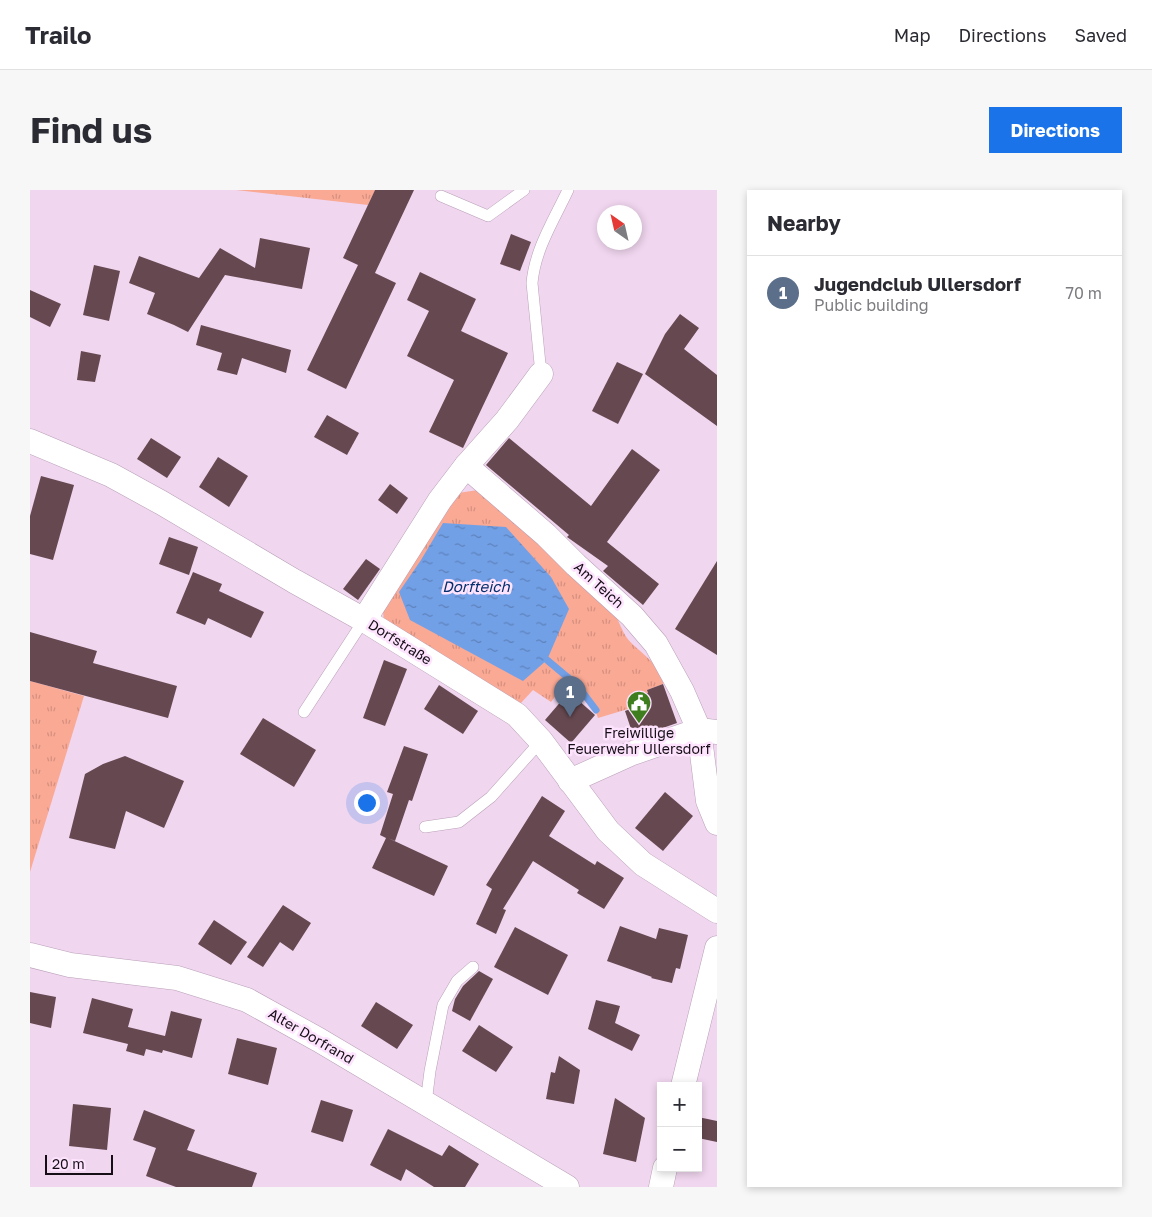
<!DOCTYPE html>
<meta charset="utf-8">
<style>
body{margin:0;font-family:"Golos Text",sans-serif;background:#f7f7f7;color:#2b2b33}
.controls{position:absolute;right:15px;bottom:15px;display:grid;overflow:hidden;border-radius:0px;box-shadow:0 2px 8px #0003}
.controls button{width:45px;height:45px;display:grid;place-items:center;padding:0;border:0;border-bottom:1px solid #e1e1e2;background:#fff;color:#2b2b33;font:25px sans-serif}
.compass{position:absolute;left:567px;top:15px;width:45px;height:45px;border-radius:50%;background:#fff;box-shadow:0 2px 8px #0003;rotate:326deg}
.scale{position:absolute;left:15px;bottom:12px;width:68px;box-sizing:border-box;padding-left:5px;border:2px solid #160e16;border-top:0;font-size:14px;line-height:18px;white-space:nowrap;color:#160e16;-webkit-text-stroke:4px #fde3fd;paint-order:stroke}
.you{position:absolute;left:336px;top:612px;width:18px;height:18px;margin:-12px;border:4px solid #fff;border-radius:50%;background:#1a73e8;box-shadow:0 0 0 8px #1a73e833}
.badge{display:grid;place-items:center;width:32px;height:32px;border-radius:50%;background:#1a73e8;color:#fff;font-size:16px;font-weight:700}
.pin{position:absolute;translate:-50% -41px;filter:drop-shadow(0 1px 2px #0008)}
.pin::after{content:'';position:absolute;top:26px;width:18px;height:15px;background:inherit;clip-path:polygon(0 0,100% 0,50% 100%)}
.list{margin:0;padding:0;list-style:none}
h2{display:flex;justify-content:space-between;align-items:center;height:65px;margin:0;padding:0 20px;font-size:21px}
h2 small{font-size:16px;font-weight:400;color:#7c7c81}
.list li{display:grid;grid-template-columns:32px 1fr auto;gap:15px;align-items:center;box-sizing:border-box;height:75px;padding:0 20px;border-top:1px solid #e1e1e2}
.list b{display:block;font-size:19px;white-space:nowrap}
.list p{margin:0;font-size:16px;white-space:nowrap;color:#7c7c81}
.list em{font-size:16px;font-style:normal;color:#7c7c81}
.map{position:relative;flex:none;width:687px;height:997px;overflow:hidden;border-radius:0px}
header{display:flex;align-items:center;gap:30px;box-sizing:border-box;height:70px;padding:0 25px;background:#fff;border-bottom:1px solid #e1e1e2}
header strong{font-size:24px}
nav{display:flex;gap:28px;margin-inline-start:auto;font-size:18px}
.intro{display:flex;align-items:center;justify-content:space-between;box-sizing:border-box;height:120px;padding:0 30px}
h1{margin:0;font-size:35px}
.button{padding:12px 22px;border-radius:0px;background:#1a73e8;color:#fff;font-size:18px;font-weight:700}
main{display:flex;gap:30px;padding:0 30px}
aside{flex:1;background:#fff;border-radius:0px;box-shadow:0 2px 8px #0003}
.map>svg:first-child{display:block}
.grass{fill:url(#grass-tufts)}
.water{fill:url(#water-ripples)}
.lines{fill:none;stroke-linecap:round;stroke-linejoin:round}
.stream{stroke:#72a0e7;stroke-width:7}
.building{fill:#664850}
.service-casing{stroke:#b9a0b8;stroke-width:12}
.minor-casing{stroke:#b9a0b8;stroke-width:25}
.service{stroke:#fff;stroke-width:11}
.minor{stroke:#fff;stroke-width:24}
.labels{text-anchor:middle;stroke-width:5;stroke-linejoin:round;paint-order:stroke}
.street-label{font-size:14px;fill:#160e16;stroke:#fde3fd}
.poi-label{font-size:14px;fill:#160e16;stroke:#fde3fd}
.water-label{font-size:15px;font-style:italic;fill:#032f6c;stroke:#fde3fd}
</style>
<header>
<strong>Trailo</strong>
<nav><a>Map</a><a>Directions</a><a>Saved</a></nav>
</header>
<div class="intro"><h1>Find us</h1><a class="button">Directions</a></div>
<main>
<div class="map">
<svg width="687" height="997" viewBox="0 0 687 997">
<defs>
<pattern id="grass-tufts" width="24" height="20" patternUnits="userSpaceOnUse" patternTransform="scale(1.25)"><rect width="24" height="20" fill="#faa994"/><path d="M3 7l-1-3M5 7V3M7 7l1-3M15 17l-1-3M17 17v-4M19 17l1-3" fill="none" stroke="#d6907f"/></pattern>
<pattern id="water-ripples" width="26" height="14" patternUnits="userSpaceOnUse" patternTransform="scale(1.25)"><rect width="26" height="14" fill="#72a0e7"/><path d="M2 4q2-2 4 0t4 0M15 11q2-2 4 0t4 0" fill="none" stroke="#5d81ba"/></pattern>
</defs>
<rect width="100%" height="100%" fill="#f0d6ef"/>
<g class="grass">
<path d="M 206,0 L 345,0 L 338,15 Z"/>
<path d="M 448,300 L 452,301 L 584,423 C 589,431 592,441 597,448 C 607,461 634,476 633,494 L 617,500 L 618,503 L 605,507 L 608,516 L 568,528 C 564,513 551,498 539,488 L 521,512 L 503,500 L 490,514 L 354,431 L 353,422 L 428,303 Z"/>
<path d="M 0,491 L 54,506 L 0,682 Z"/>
</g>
<path class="water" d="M 413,333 L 476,337 L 521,387 L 539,419 L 517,470 L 493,491 L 380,430 L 369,402 L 391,370 Z"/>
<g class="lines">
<path class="stream" d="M 517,470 L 548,496 L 566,520"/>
</g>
<g class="building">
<path d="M 345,0 L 384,0 L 345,83 L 366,93 L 316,199 L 277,180 L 328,75 L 313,68 Z"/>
<path d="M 481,44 L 501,52 L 490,81 L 470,74 Z"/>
<path d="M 230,48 L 280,58 L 272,99 L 195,85 L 158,142 L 144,135 L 117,124 L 125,103 L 99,93 L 109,66 L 169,88 L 190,58 L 225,78 Z"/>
<path d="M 64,75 L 90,81 L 79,131 L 53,125 Z"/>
<path d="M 390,82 L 446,109 L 431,141 L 478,163 L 433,258 L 399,242 L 424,190 L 377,166 L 399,121 L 377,110 Z"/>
<path d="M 0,100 L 31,114 L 20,137 L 0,127 Z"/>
<path d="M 650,124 L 669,138 L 654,159 L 687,185 L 687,236 L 615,184 L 635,144 Z"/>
<path d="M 171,135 L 261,160 L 256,183 L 212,168 L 207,185 L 187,180 L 192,163 L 166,155 Z"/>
<path d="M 51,161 L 71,165 L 65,192 L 47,190 Z"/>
<path d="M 587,172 L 613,184 L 588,234 L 562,221 Z"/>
<path d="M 297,225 L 329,243 L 317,265 L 284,247 Z"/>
<path d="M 121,248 L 151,267 L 137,288 L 107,269 Z"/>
<path d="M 479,248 L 561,316 L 602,259 L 630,280 L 577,352 L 629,394 L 613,415 L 573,381 L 578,376 L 537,347 L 539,345 L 456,275 Z"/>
<path d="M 188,267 L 218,286 L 199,317 L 169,297 Z"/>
<path d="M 11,286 L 44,295 L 23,370 L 0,364 L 0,326 Z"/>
<path d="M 360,294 L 378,308 L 367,324 L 348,310 Z"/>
<path d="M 139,347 L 168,357 L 159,385 L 129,374 Z"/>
<path d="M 336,369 L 350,379 L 328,410 L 313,399 Z"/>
<path d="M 687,371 L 687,465 L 645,439 Z"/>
<path d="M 163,382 L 192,394 L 189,401 L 234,422 L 221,448 L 178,428 L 175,435 L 146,423 Z"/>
<path d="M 0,442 L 67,461 L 63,473 L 147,496 L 138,528 L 0,491 Z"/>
<path d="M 354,470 L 377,479 L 355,536 L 333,528 Z"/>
<path d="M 633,494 L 647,533 L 604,548 L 595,521 L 608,516 L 605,507 L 618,503 L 617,500 Z"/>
<path d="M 409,495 L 448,521 L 433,544 L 394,519 Z"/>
<path d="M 539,502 L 565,525 L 541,553 L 515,530 Z"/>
<path d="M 233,528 L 286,560 L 264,597 L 210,564 Z"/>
<path d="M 374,556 L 398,564 L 382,611 L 379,610 L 365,651 L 358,648 L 418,676 L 404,706 L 342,678 L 356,648 L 350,645 L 363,604 L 357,602 Z"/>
<path d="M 95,566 L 154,591 L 134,638 L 96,621 L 85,659 L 39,648 L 55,584 L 73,574 Z"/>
<path d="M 635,602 L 663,626 L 633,661 L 605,638 Z"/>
<path d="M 512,606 L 535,621 L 519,646 L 565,675 L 567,671 L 594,688 L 574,719 L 547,703 L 549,700 L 503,671 L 473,719 L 476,720 L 466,744 L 446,734 L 462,699 L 456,695 Z"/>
<path d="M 253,715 L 281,733 L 263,761 L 250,752 L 233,777 L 217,767 Z"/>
<path d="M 184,730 L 217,752 L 201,775 L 168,754 Z"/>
<path d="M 590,736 L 626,749 L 629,738 L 658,745 L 650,779 L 646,778 L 642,793 L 621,788 L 622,787 L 577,771 Z"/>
<path d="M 485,737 L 538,765 L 518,805 L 464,777 Z"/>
<path d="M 449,781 L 463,789 L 440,831 L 422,821 L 425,809 L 433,796 Z"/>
<path d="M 0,802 L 26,807 L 21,838 L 0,833 Z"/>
<path d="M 62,808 L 103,819 L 98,837 L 135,846 L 141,821 L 172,829 L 162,868 L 133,860 L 132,863 L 116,859 L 114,866 L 96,861 L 98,854 L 53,843 Z"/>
<path d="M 566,810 L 590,816 L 585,833 L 610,845 L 602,861 L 558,839 Z"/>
<path d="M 346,812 L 383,835 L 367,859 L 331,836 Z"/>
<path d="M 449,835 L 483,857 L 466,882 L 432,861 Z"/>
<path d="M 207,848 L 247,858 L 238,895 L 198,884 Z"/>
<path d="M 529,866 L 550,880 L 544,914 L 516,909 L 521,882 L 525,883 Z"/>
<path d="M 585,908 L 615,928 L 606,972 L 573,964 Z"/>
<path d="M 291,910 L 323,920 L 313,952 L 281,942 Z"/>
<path d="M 43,914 L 81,918 L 77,960 L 39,956 Z"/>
<path d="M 114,920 L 165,940 L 157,960 L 227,983 L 222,997 L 146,997 L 116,986 L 126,958 L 103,950 Z"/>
<path d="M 668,927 L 687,931 L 687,952 L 668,948 Z"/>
<path d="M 358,939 L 412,966 L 419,955 L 449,974 L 435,997 L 404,997 L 376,979 L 371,991 L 340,975 Z"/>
</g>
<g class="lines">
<defs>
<g id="service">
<path d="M 411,6 L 458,26 L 494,0"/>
<path d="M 511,184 L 502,93 C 505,59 524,30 538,0"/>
<path d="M 274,522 L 334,430"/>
<path d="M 395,637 L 429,632 L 461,607 L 511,551"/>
<path d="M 396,913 L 400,881 L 413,815 L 427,791 L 443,777"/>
</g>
<g id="minor">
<path d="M 0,251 L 81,285 L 132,313 L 264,391 L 334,430 L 487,525 L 511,551 L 578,641 L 613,674 L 687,721"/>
<path d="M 436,276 L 516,345 L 546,375 L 602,426 L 626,454 L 652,501 L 669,540 L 678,611 L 687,633"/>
<path d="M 334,430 L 410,310 L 436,276 L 477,230 L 511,184"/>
<path d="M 540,591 L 600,564 L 669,540 L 687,542"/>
<path d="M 0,765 L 40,775 L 147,788 L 217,810 L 289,850 L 537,997"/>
<path d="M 653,896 L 687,758"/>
<path d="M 631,997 L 635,978"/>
</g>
</defs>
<use href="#service" class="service-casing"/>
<use href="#minor" class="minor-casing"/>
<use href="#service" class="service"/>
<use href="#minor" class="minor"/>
</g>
<defs>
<symbol id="civic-pin" viewBox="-11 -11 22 30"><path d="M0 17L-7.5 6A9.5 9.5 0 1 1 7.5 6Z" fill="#3e7e1f" stroke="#fde3fd"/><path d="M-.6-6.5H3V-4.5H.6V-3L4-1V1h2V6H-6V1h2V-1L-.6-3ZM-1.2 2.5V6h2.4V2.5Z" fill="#fff"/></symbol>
</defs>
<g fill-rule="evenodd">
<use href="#civic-pin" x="595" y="499" width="28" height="38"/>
</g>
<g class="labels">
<g class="street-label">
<text transform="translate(569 395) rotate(42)" y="5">Am Teich</text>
<text transform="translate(370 452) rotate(32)" y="5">Dorfstraße</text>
<text transform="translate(281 846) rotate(30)" y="5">Alter Dorfrand</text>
</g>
<g class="poi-label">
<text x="609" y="548">Freiwillige<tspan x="609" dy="16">Feuerwehr Ullersdorf</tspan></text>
</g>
<g class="water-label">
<text x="446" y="402">Dorfteich</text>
</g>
</g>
</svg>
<div class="controls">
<button>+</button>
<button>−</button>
</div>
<svg class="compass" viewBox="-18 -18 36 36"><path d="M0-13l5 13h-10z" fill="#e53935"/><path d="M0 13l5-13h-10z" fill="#7c7c81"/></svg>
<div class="scale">20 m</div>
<div class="you"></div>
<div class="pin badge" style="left:540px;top:527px;background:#5c6f8a">1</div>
</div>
<aside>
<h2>Nearby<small></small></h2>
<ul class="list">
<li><span class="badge" style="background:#5c6f8a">1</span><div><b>Jugendclub Ullersdorf</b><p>Public building</p></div><em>70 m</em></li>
</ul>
</aside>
</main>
